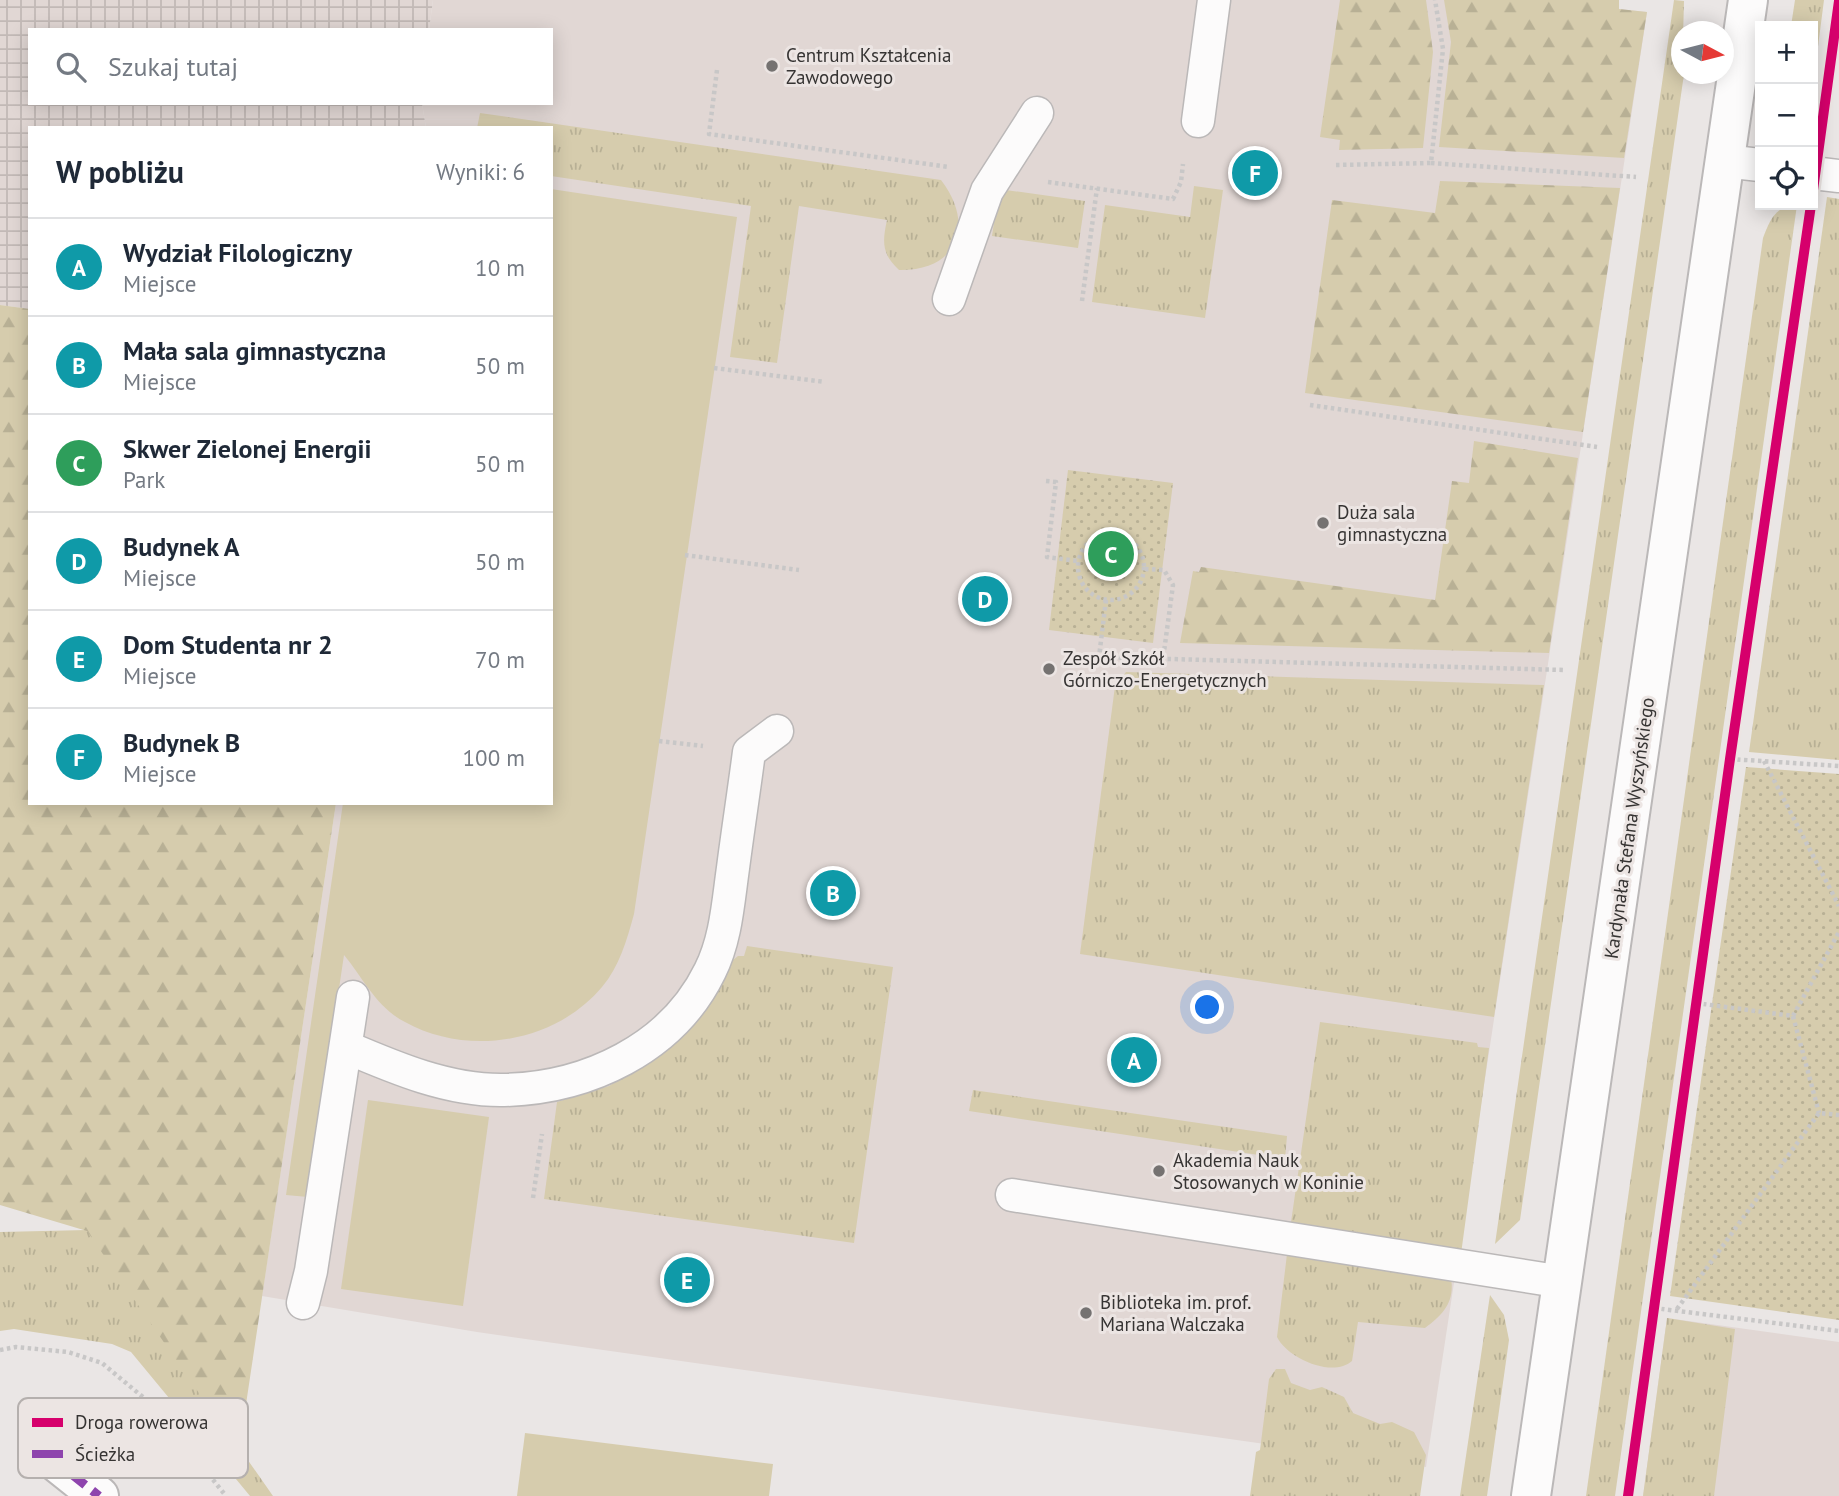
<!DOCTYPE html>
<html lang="pl">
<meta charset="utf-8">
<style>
body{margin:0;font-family:"PT Sans",sans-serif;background:#f2f2f3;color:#1f2937}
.controls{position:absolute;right:21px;top:21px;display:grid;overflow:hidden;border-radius:0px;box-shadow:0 4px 18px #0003}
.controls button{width:63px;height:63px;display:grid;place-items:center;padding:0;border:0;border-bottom:2px solid #e0e1e3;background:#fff;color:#1f2937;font:35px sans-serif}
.compass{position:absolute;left:1671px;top:21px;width:63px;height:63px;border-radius:50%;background:#fff;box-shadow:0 4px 18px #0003;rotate:97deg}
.you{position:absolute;left:1208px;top:1008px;width:24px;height:24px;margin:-18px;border:5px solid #fff;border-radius:50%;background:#1a73e8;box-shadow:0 0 0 10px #1a73e833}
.badge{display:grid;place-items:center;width:46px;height:46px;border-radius:50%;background:#ea580c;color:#fff;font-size:23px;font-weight:700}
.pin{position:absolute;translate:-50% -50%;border:4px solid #fff;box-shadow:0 2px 7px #0006}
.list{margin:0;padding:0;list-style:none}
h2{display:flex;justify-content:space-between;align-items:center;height:91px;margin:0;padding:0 28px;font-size:30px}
h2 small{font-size:23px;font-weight:400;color:#747a83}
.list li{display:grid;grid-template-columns:46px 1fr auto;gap:21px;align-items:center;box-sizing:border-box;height:98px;padding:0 28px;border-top:2px solid #e0e1e3}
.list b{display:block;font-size:26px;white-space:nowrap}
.list p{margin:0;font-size:23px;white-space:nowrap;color:#747a83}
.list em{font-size:23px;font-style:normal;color:#747a83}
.icon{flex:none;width:38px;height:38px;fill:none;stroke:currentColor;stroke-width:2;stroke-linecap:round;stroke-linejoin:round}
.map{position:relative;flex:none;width:1839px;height:1496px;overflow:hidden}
.search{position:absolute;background:#fff;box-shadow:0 4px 18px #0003;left:28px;top:28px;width:525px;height:77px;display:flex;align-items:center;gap:18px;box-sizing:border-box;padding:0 24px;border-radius:0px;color:#747a83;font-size:26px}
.panel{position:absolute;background:#fff;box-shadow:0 4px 18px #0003;left:28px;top:126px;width:525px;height:679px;border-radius:0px}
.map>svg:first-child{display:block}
.built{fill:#e1d7d4}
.industrial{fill:url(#industrial-grid)}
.grass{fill:url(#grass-tufts)}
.forest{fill:url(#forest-firs)}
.park{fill:url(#park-dots)}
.pitch{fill:#d6ccad}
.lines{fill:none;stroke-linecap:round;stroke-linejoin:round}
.lane-casing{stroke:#bbb8b8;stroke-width:35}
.street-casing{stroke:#bbb8b8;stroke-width:42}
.secondary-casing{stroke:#bbb8b8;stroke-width:42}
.path{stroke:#c8c7c7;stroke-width:4.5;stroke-dasharray:3.5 3.5;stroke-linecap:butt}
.lane{stroke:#fcfbfb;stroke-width:32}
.street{stroke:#fcfbfb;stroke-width:38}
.secondary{stroke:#fcfbfb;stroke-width:38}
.quiet{stroke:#8e44ad;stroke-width:9;stroke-dasharray:18 9;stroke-linecap:butt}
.cycleway-casing{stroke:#ece5e3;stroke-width:15}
.cycleway{stroke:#d6006c;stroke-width:10}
.poi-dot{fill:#757271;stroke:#ece5e3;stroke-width:2.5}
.labels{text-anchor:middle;stroke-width:6;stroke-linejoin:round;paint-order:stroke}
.poi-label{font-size:19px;fill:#363433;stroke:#ece5e3;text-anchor:start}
.street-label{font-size:19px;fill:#363433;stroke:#ece5e3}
.key{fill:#ece5e3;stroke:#b5b0ae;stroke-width:2}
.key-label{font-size:19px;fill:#363433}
</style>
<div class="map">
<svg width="1839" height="1496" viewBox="0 0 1839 1496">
<defs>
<pattern id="industrial-grid" width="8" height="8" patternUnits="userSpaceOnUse" patternTransform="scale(1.75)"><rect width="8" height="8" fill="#e1d7d4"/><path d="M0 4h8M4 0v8" fill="none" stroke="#c2b9b6"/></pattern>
<pattern id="grass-tufts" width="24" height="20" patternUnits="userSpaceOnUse" patternTransform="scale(1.75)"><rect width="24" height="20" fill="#d6ccad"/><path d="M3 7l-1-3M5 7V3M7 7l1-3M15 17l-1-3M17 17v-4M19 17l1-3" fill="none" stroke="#b8b095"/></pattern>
<pattern id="forest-firs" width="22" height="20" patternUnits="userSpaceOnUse" patternTransform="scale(1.75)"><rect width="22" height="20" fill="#d6ccad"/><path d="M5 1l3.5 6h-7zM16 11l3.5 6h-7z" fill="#b8b095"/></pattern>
<pattern id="park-dots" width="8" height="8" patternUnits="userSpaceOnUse" patternTransform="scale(1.75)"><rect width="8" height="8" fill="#d6ccad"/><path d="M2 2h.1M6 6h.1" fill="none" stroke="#b8b095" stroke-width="1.8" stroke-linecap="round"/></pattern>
</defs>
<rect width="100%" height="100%" fill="#eae6e5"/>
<g class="built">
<path d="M 433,0 L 1619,0 L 1619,9 L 1647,12 L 1426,1467 L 477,1332 L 262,1296 L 336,803 L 551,803 L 551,128 L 426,128 L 422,103 L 551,103 L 551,30 L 429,30 Z"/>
<path d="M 1667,1318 L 1839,1342 L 1839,1496 L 1643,1496 Z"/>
</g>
<path class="industrial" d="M 0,0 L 433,0 L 429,30 L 30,30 L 30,103 L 422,103 L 426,128 L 30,128 L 30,309 L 0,305 Z"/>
<g class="grass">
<path d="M 1674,0 L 1684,1 L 1682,74 L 1684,74 L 1520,1220 L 1495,1244 Z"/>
<path d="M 1795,0 L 1824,0 L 1813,85 L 1813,26 L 1791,26 Z"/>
<path d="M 480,113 L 941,180 C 975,224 959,271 899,270 C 882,254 882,243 887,220 L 799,206 L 777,363 L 730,357 L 751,206 L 551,176 L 551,128 L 477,128 Z"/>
<path d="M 1194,186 L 1223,190 L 1205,318 L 1092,302 L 1105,205 L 1190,217 Z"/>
<path d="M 999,189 L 1085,201 L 1078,248 L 992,236 Z"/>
<path d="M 1827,197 L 1839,199 L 1839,760 L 1749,752 Z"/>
<path d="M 1797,205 L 1615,1496 L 1586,1496 L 1763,238 C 1770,220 1776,205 1797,205 Z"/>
<path d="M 1126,672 L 1544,685 L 1494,1017 L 1080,954 L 1115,686 Z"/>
<path d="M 747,946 L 893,967 L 854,1243 L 544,1199 L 557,1102 L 609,1086 L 649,1061 L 728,964 L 738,956 L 744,956 Z"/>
<path d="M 1320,1022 L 1477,1043 L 1478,1047 L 1489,1048 L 1461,1254 L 1290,1229 Z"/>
<path d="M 973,1090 L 1287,1136 L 1285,1159 L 969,1111 Z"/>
<path d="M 87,1230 L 273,1496 L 250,1496 L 131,1352 L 112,1344 L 14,1329 L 0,1331 L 0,1232 Z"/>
<path d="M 1287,1254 L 1451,1278 C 1455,1302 1443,1315 1425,1328 L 1358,1322 L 1352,1361 C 1333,1378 1288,1359 1277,1337 Z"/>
<path d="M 1490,1295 L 1504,1315 L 1509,1340 L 1487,1496 L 1460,1496 Z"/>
<path d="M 1667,1318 L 1735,1329 L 1714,1496 L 1643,1496 Z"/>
<path d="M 1276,1369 L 1285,1369 L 1291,1383 L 1310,1390 L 1322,1387 L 1344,1397 L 1353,1413 L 1380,1424 L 1392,1422 L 1414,1432 L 1426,1455 L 1420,1496 L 1250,1496 L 1256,1452 L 1260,1450 L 1269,1379 Z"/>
</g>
<g class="forest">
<path d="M 1340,0 L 1426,0 L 1433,52 L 1423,148 L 1339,150 L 1340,140 L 1320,137 Z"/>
<path d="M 1444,0 L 1619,0 L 1619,9 L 1647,12 L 1624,158 L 1439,147 L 1451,42 Z"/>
<path d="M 1440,181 L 1620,188 L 1583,432 L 1305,393 L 1332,200 L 1435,213 Z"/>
<path d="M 0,305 L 30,309 L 30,803 L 336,803 L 239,1451 L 87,1231 L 0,1205 Z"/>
<path d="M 1474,441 L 1578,458 L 1549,653 L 1180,643 L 1193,571 L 1199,572 L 1201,567 L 1435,600 L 1452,481 L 1469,483 Z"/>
</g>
<g class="park">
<path d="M 1068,470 L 1173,483 L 1153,643 L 1049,630 Z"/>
<path d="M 1746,767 L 1839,774 L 1839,1320 L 1670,1296 Z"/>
</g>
<g class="pitch">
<path d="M 551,189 L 737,217 L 634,914 C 627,940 619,967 602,987 C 555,1043 468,1057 405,1022 C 377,1008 363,978 344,955 L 308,1197 L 286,1195 L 343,803 L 551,803 Z"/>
<path d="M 368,1100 L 489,1117 L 463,1306 L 341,1289 Z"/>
<path d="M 525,1433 L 773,1464 L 769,1496 L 517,1496 Z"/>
</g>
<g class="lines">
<defs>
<g id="lane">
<path d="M 1198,121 L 1214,0"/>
<path d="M 1724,161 L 1760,165"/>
<path d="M 1813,173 L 1839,176"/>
<path d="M 949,299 L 987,191 L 1037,113"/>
<path d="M 346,1047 C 395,1068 449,1091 504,1090 C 587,1088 672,1049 710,971 C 726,939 728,903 733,868 C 738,829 744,791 749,752 L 777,731"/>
<path d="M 1012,1195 L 1563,1282"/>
<path d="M 303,1303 L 311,1271 L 353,997"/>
</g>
<path id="street" d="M 50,1457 L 99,1496"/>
<path id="secondary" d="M 1531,1496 L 1748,0"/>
</defs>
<use href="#lane" class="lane-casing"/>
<use href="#street" class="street-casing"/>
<use href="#secondary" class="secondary-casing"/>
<g class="path">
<path d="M 717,70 L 709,134 L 949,167"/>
<path d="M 1431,163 L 1636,177"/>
<path d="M 1336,165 L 1431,163 L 1443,49 L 1435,0"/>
<path d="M 1048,182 L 1173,199 L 1181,182 L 1183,164"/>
<path d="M 1082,301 L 1097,188"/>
<path d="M 714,368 L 825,382"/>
<path d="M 1310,405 L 1597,447"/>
<path d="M 1046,481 L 1056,482 L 1047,557 L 1077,561"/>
<circle cx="1111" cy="567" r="33"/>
<path d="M 685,555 L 799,570"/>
<path d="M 1145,569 L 1164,570 L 1173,585 L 1163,659"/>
<path d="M 1106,600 L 1099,657 L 1564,670"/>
<path d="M 659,741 L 703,746"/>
<path d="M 1730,759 L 1839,766"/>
<path d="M 1764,761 L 1839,906"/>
<path d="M 1696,1003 L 1793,1016 L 1839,932"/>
<path d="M 1793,1016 L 1819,1113"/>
<path d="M 533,1198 L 542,1134"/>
<path d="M 1654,1308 L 1839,1331"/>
<path d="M 1677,1309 L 1819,1113 L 1839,1115"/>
<path d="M 0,1350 L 16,1347 L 68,1352 L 102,1363 L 156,1408 L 226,1496"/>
</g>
<use href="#lane" class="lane"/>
<use href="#street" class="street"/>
<use href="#secondary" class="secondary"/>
<path class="quiet" d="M 50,1457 L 99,1496"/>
<defs>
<g id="cycleway">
<path d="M 1813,190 L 1839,1"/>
<path d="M 1628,1496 L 1730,759 L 1811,205"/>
</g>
</defs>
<use href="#cycleway" class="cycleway-casing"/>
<use href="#cycleway" class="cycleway"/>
</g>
<g class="poi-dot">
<circle cx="772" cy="66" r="7"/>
<circle cx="1323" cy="523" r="7"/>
<circle cx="1049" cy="669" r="7"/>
<circle cx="1159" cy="1171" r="7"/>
<circle cx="1086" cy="1313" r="7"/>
</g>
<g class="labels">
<g class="poi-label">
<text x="786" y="62">Centrum Kształcenia<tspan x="786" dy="22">Zawodowego</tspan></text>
<text x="1337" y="519">Duża sala<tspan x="1337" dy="22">gimnastyczna</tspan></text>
<text x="1063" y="665">Zespół Szkół<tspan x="1063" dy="22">Górniczo-Energetycznych</tspan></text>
<text x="1173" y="1167">Akademia Nauk<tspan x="1173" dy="22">Stosowanych w Koninie</tspan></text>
<text x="1100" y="1309">Biblioteka im. prof.<tspan x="1100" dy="22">Mariana Walczaka</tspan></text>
</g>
<g class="street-label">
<text transform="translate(1629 828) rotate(-82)" y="7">Kardynała Stefana Wyszyńskiego</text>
</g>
</g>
<rect x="18" y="1398" width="230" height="80" rx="10" class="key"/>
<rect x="32" y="1418" width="31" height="9" fill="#d6006c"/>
<rect x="32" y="1450" width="31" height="8" fill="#8e44ad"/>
<g class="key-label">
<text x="75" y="1429">Droga rowerowa</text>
<text x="75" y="1461">Ścieżka</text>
</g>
</svg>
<div class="controls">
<button>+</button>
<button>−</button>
<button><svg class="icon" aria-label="locate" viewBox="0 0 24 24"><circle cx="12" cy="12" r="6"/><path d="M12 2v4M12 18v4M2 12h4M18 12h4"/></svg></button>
</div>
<svg class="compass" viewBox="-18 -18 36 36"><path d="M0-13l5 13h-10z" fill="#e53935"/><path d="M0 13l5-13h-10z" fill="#747a83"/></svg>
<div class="you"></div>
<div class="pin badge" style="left:1134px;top:1060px;background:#0f9aa8">A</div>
<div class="pin badge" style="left:833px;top:893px;background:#0f9aa8">B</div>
<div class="pin badge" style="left:1111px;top:554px;background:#2e9e5b">C</div>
<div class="pin badge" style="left:985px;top:599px;background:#0f9aa8">D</div>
<div class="pin badge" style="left:687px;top:1280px;background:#0f9aa8">E</div>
<div class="pin badge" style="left:1255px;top:173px;background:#0f9aa8">F</div>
<div class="search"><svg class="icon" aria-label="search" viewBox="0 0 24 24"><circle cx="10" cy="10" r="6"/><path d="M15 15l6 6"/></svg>Szukaj tutaj</div>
<section class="panel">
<h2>W pobliżu<small>Wyniki: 6</small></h2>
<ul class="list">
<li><span class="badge" style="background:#0f9aa8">A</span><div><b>Wydział Filologiczny</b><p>Miejsce</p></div><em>10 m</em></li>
<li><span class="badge" style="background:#0f9aa8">B</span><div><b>Mała sala gimnastyczna</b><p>Miejsce</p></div><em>50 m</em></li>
<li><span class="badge" style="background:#2e9e5b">C</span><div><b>Skwer Zielonej Energii</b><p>Park</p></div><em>50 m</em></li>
<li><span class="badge" style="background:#0f9aa8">D</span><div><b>Budynek A</b><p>Miejsce</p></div><em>50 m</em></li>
<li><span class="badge" style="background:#0f9aa8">E</span><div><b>Dom Studenta nr 2</b><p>Miejsce</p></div><em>70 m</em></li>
<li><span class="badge" style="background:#0f9aa8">F</span><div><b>Budynek B</b><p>Miejsce</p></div><em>100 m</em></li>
</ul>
</section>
</div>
